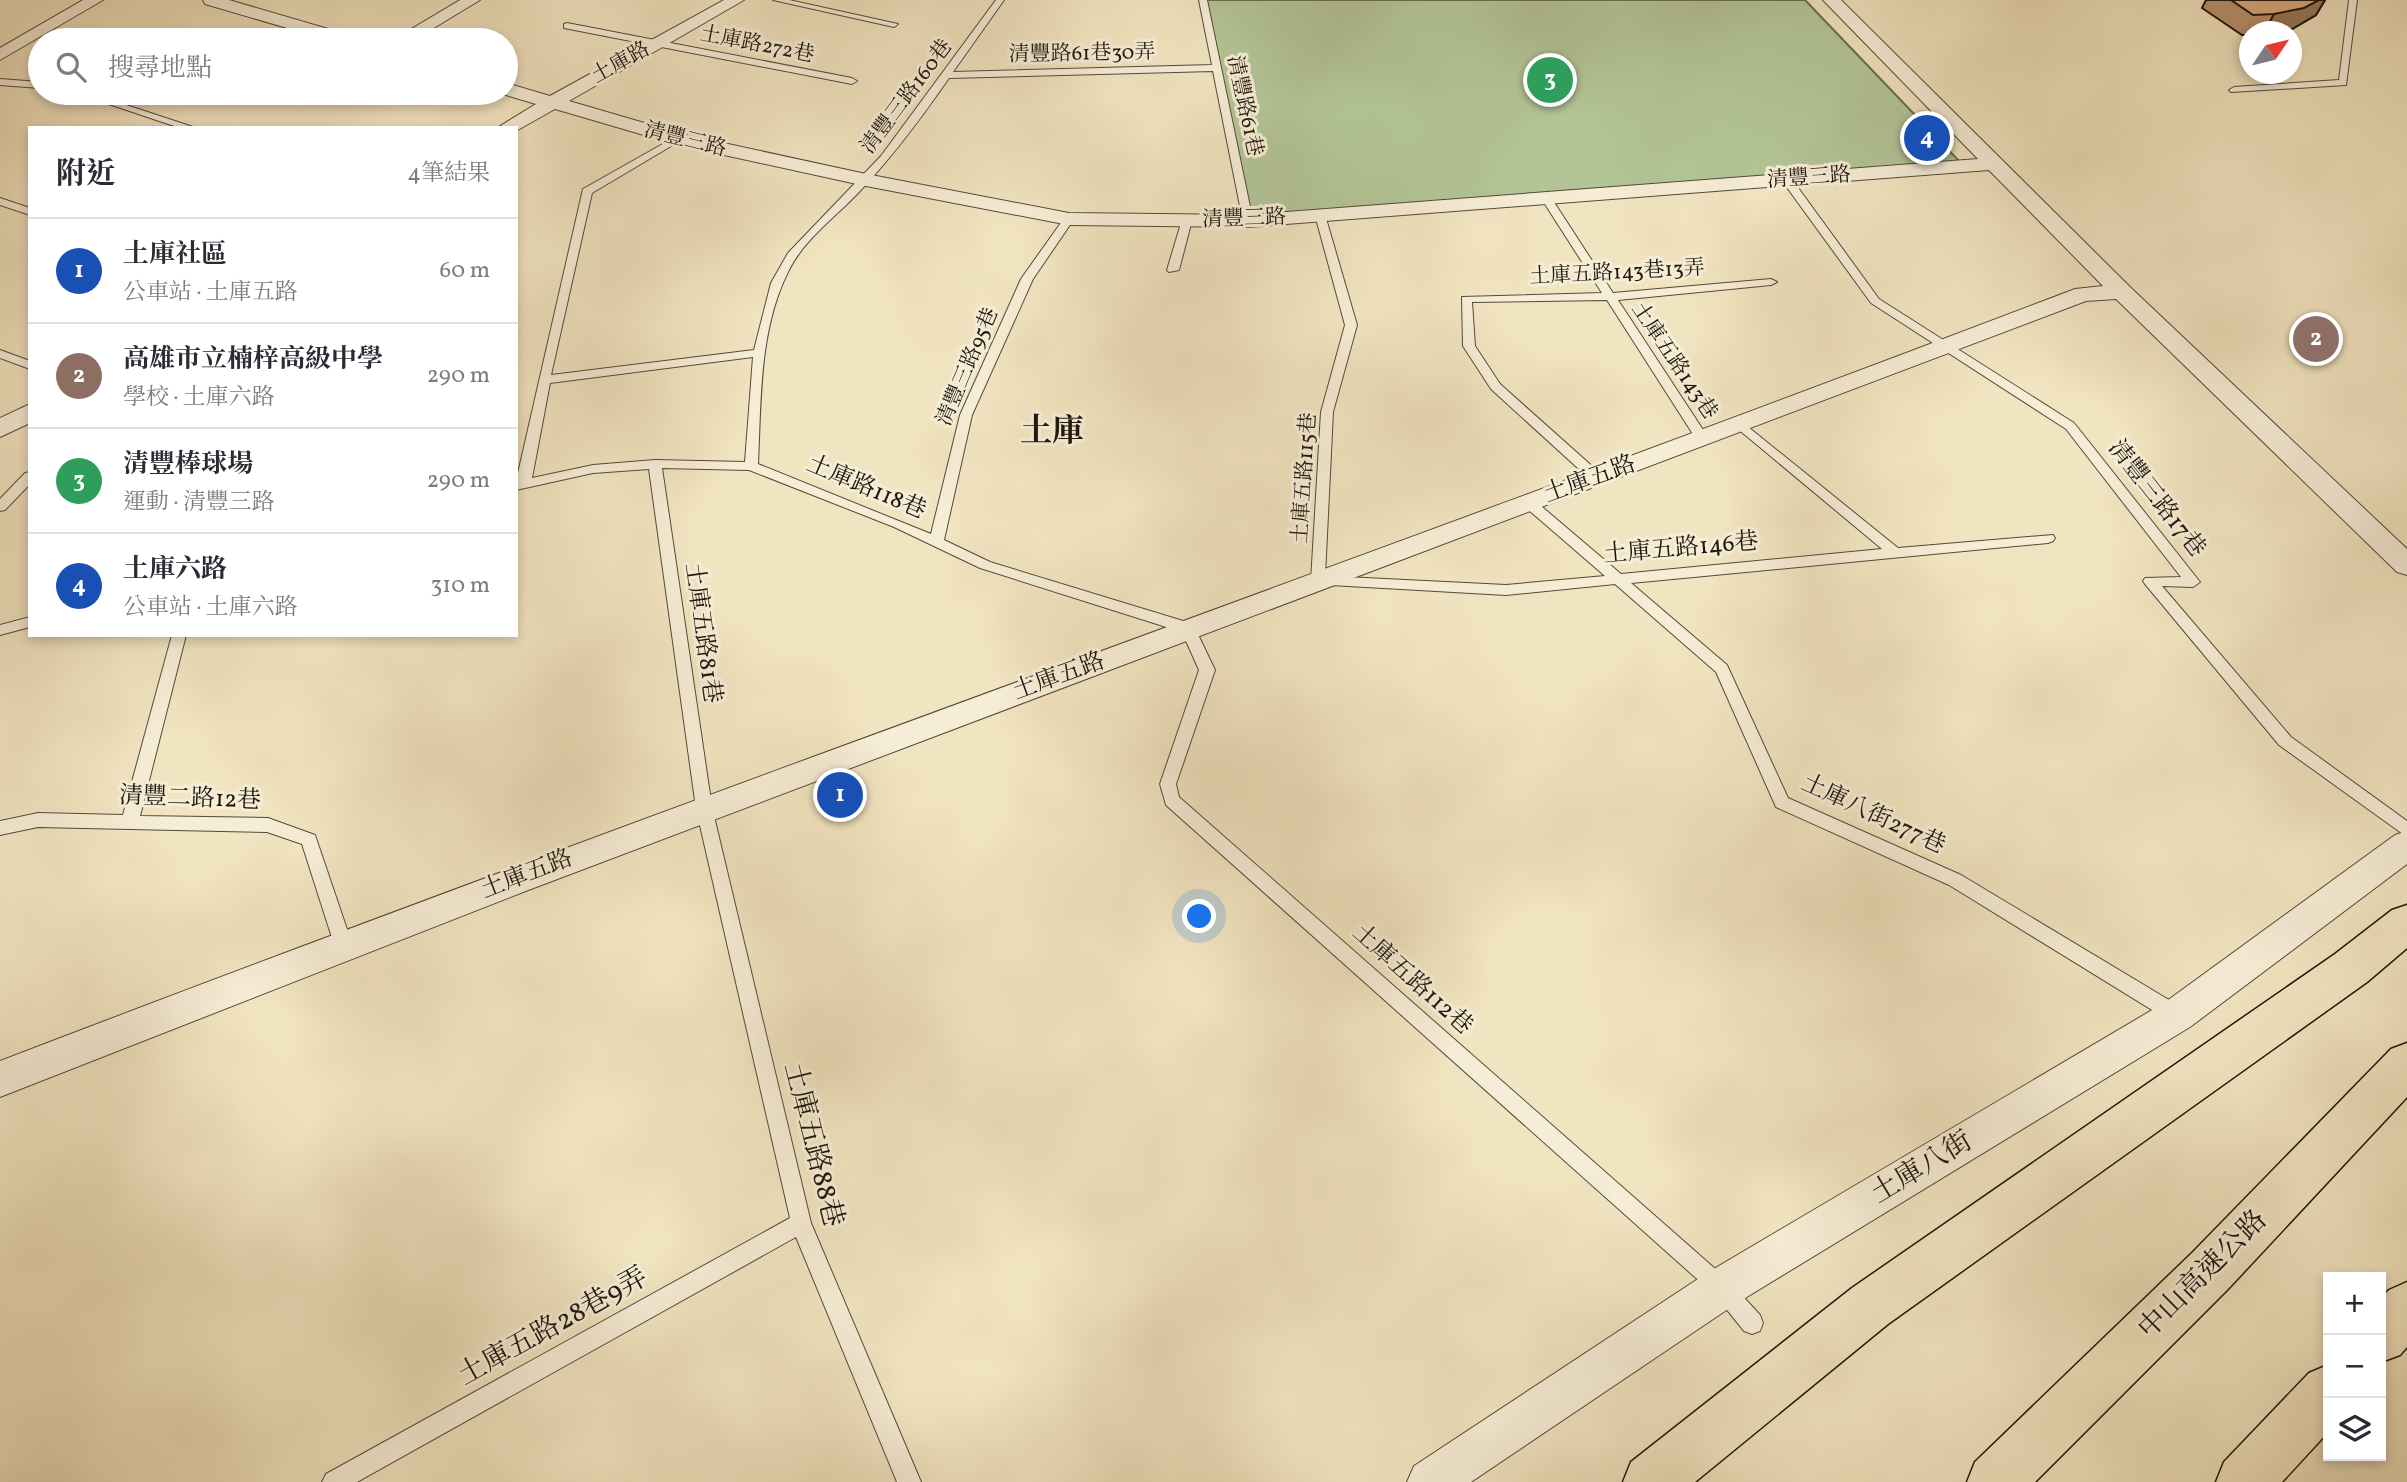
<!DOCTYPE html>
<html lang="zh-TW">
<head>
<meta charset="utf-8">
<style>
	body { margin:0; font-family:Vollkorn,"Noto Serif TC",serif; background:#f7f7f7; color:#2b2b33 }
	.controls { position:absolute; right:21px; bottom:21px; display:grid; overflow:hidden; border-radius:0px; box-shadow:0 4px 10px #0003 }
	.controls button { width:63px; height:63px; display:grid; place-items:center; padding:0; border:0; border-bottom:2px solid #e1e1e2; background:#fff; color:#2b2b33; font:35px sans-serif }
	.compass { position:absolute; left:2239px; top:21px; width:63px; height:63px; border-radius:50%; background:#fff; box-shadow:0 4px 10px #0003; rotate:55deg }
	.you { position:absolute; left:1200px; top:917px; width:24px; height:24px; margin:-18px; border:5px solid #fff; border-radius:50%; background:#1a73e8; box-shadow:0 0 0 10px #1a73e833 }
	.badge { display:grid; place-items:center; width:46px; height:46px; border-radius:50%; background:#8f2418; color:#fff; font-size:23px; font-weight:700 }
	.pin { position:absolute; translate:-50% -50%; border:4px solid #fff; box-shadow:0 2px 7px #0006 }
	.list { margin:0; padding:0; list-style:none }
	h2 { display:flex; justify-content:space-between; align-items:center; height:91px; margin:0; padding:0 28px; font-size:30px }
	h2 small { font-size:23px; font-weight:400; color:#7c7c81 }
	.list li { display:grid; grid-template-columns:46px 1fr auto; gap:21px; align-items:center; box-sizing:border-box; height:105px; padding:0 28px; border-top:2px solid #e1e1e2 }
	.list b { display:block; font-size:26px; white-space:nowrap }
	.list p { margin:0; font-size:23px; white-space:nowrap; color:#7c7c81 }
	.list em { font-size:23px; font-style:normal; color:#7c7c81 }
	.icon { flex:none; width:38px; height:38px; fill:none; stroke:currentColor; stroke-width:2; stroke-linecap:round; stroke-linejoin:round }
	.map { position:relative; flex:none; width:2407px; height:1482px; overflow:hidden }
	.search { position:absolute; background:#fff; box-shadow:0 4px 10px #0003; left:28px; top:28px; width:490px; height:77px; display:flex; align-items:center; gap:18px; box-sizing:border-box; padding:0 24px; border-radius:38px; color:#7c7c81; font-size:26px }
	.panel { position:absolute; background:#fff; box-shadow:0 4px 10px #0003; left:28px; top:126px; width:490px; height:511px; border-radius:0px }
	.map>svg:first-child { display:block }
	.green { fill:#b3c597; stroke:#686e52; stroke-width:2 }
	.lines { fill:none; stroke-linecap:round; stroke-linejoin:round }
	.service-casing { stroke:#534a3a; stroke-width:2 }
	.minor-casing { stroke:#534a3a; stroke-width:2 }
	.motorway-casing { stroke:#1e170d; stroke-width:3 }
	.service { fill:#f6edd6; fill-rule:evenodd }
	.minor { fill:#f6edd6; fill-rule:evenodd }
	.motorway { fill:#f1e4c0; fill-rule:evenodd }
	.wall { fill:#bb936f; stroke:#1e170d; stroke-width:2 }
	.shaded-wall { fill:#98785a; stroke:#1e170d; stroke-width:2 }
	.building { fill:#d9ab81; stroke:#1e170d; stroke-width:2 }
	.labels { text-anchor:middle; dominant-baseline:central; stroke-width:6; stroke-linejoin:round; paint-order:stroke }
	.far-street-label { font-size:21px; fill:#1e170d; stroke:#f6edd6 }
	.street-label { font-size:24px; fill:#1e170d; stroke:#f6edd6 }
	.near-street-label { font-size:28px; fill:#1e170d; stroke:#f6edd6 }
	.district-label { font-size:32px; font-weight:bold; fill:#1e170d; stroke:#f6edd6 }
</style>
</head>
<body>
<div class="map">
<svg width="2407" height="1482" viewBox="0 0 2407 1482">
	<rect width="100%" height="100%" fill="#f1e4c0"/>
	<filter id="stains"><feTurbulence type="fractalNoise" baseFrequency=".00286" numOctaves="4"/><feColorMatrix values="0 0 0 0 .2 0 0 0 0 .09 0 0 0 0 .02 0 0 0 .5 -.17"/></filter>
	<radialGradient id="worn" r=".72"><stop offset=".6" stop-color="#630" stop-opacity="0"/><stop offset="1" stop-color="#630" stop-opacity=".3"/></radialGradient>
	<!-- green -->
	<path class="green" d="M 1201,0 L 1805,0 L 1959,161 L 1248,221 Z"/>
	<g class="lines">
		<defs>
			<path id="service" d="M 773,0 L 789,0 L 898,24 L 894,27 Z
				M 996,0 L 1004,0 L 953,72 L 1212,65 L 1199,0 L 1207,0 L 1253,221 L 1248,224 L 1243,221 L 1213,71 L 949,78 C 922,117 893,156 860,191 C 836,217 805,238 789,270 C 759,328 761,400 758,464 L 931,534 L 960,415 L 1021,279 L 1065,217 L 1073,217 L 1074,219 L 1033,279 L 972,415 L 944,540 L 990,562 L 1193,624 L 1215,670 L 1176,784 L 1179,797 L 1729,1281 L 1760,1315 L 1763,1323 L 1760,1331 L 1752,1334 L 1744,1331 L 1715,1295 L 1166,805 L 1160,784 L 1199,670 L 1182,632 L 980,568 L 894,527 L 749,470 L 662,468 L 712,808 L 811,1223 L 921,1482 L 897,1482 L 796,1237 L 357,1482 L 322,1482 L 326,1474 L 790,1218 L 696,808 L 649,469 L 593,473 L 516,490 L 516,482 L 583,189 L 675,137 L 683,139 L 592,193 L 551,375 L 754,350 L 771,283 L 788,253 L 881,156 ZM 753,357 L 745,462 L 655,460 L 593,465 L 532,478 L 550,383 Z
				M 2349,0 L 2357,0 L 2346,85 L 2231,92 L 2229,90 L 2234,87 L 2339,80 Z
				M 567,23 L 852,78 L 857,81 L 852,84 L 564,28 L 564,24 Z
				M 0,79 L 40,82 L 40,88 L 0,85 Z
				M 76,93 L 90,93 L 196,128 L 180,128 Z
				M 1783,178 L 1791,178 L 1879,299 L 2074,423 L 2200,582 L 2193,587 L 2162,586 L 2291,737 L 2407,821 L 2407,837 L 2279,745 L 2145,584 L 2143,581 L 2145,578 L 2181,577 L 2066,429 L 1871,303 L 1783,182 Z
				M 1542,196 L 1550,196 L 1613,293 L 1771,279 L 1777,282 L 1771,285 L 1618,300 L 1709,439 L 1708,442 L 1698,442 L 1607,300 L 1472,302 L 1475,346 L 1500,384 L 1602,475 L 1602,481 L 1592,481 L 1491,389 L 1463,346 L 1462,297 L 1602,293 L 1541,198 Z
				M 0,198 L 30,208 L 30,215 L 0,205 Z
				M 1320,212 L 1325,215 L 1357,325 L 1333,412 L 1325,576 L 1506,585 L 1605,576 L 1524,506 L 1524,500 L 1534,500 L 1621,574 L 1882,549 L 1738,429 L 1736,426 L 1742,422 L 1898,548 L 2053,535 L 2055,538 L 2053,541 L 2048,543 L 1631,583 L 1727,665 L 1788,798 L 1961,875 L 2184,1009 L 2186,1015 L 2184,1021 L 2177,1023 L 2170,1021 L 1949,885 L 1776,807 L 1716,672 L 1615,584 L 1506,595 L 1313,584 L 1311,581 L 1321,412 L 1345,325 L 1315,215 Z
				M 1187,217 L 1192,220 L 1179,270 L 1169,272 L 1167,270 L 1182,220 Z
				M 0,350 L 30,361 L 30,369 L 0,358 Z
				M 30,472 L 30,484 L 5,510 L 0,511 L 0,499 L 25,473 Z
				M 30,617 L 30,627 L 0,635 L 0,625 Z
				M 172,635 L 186,635 L 140,816 L 268,818 L 315,835 L 352,944 L 349,949 L 343,952 L 337,949 L 334,944 L 302,844 L 267,832 L 38,827 L 0,835 L 0,821 L 38,813 L 123,815 Z"/>
			<path id="minor" d="M 83,0 L 103,0 L 0,60 L 0,48 Z
				M 203,0 L 229,0 L 352,36 L 355,40 L 328,40 L 205,4 Z
				M 460,0 L 480,0 L 414,40 L 393,40 Z
				M 724,0 L 744,0 L 569,101 L 682,134 L 866,174 L 1069,213 L 1248,215 L 1978,159 L 1823,0 L 1841,0 L 2130,287 L 2407,549 L 2407,575 L 2397,572 L 2116,299 L 2086,301 L 531,889 L 0,1097 L 0,1061 C 689,797 1385,552 2075,289 L 2103,286 L 1989,170 L 1248,227 L 1069,225 L 866,186 L 678,145 L 555,109 L 516,131 L 516,128 L 497,128 L 536,104 L 499,93 L 506,93 L 506,83 L 550,96 Z
				M 30,404 L 30,423 L 0,437 L 0,418 Z
				M 2407,831 L 2407,864 L 2190,1027 L 1737,1303 L 1471,1482 L 1407,1482 L 1414,1466 L 1707,1273 L 2164,1003 L 2395,835 Z"/>
			<path id="motorway" d="M 2407,905 L 2407,948 L 2367,982 L 1888,1324 L 1695,1482 L 1623,1482 L 1631,1462 L 1852,1288 L 2335,954 L 2392,910 Z
				M 2407,1043 L 2407,1097 L 2228,1289 L 2035,1482 L 1967,1482 L 1975,1462 L 2192,1253 L 2391,1049 Z
				M 2407,1282 L 2407,1347 L 2400,1355 L 2381,1362 L 2381,1298 L 2389,1290 Z
				M 2328,1365 L 2328,1432 L 2282,1482 L 2216,1482 L 2224,1462 L 2309,1373 Z"/>
		</defs>
		<!-- service casing -->
		<use href="#service" class="service-casing"/>
		<!-- minor casing -->
		<use href="#minor" class="minor-casing"/>
		<!-- motorway casing -->
		<use href="#motorway" class="motorway-casing"/>
		<!-- service -->
		<use href="#service" class="service"/>
		<!-- minor -->
		<use href="#minor" class="minor"/>
		<!-- motorway -->
		<use href="#motorway" class="motorway"/>
	</g>
	<!-- wall -->
	<path class="wall" d="M 2206,0 L 2325,0 L 2316,15 L 2292,29 L 2280,32 L 2250,32 L 2250,35 L 2242,35 L 2202,8 Z"/>
	<!-- shaded-wall -->
	<path class="shaded-wall" d="M 2319,0 L 2325,0 L 2316,15 L 2292,29 L 2280,32 L 2264,32 L 2274,14 Z"/>
	<!-- building -->
	<path class="building" d="M 2231,0 L 2319,0 L 2304,8 L 2274,14 L 2253,15 Z"/>
	<g class="labels">
		<!-- far-street labels -->
		<g class="far-street-label">
			<text transform="translate(757 45) rotate(11)">土庫路272巷</text>
			<text transform="translate(1082 54) rotate(-1)">清豐路61巷30弄</text>
			<text transform="translate(621 63) rotate(-29)">土庫路</text>
			<text transform="translate(907 97) rotate(-53)">清豐三路160巷</text>
			<text transform="translate(1244 106) rotate(78)">清豐路61巷</text>
			<text transform="translate(685 140) rotate(14)">清豐三路</text>
			<text transform="translate(1809 178) rotate(-4)">清豐三路</text>
			<text transform="translate(1244 219) rotate(-2)">清豐三路</text>
			<text transform="translate(1617 273) rotate(-3)">土庫五路143巷13弄</text>
			<text transform="translate(1674 361) rotate(56)">土庫五路143巷</text>
			<text transform="translate(968 367) rotate(-67)">清豐三路95巷</text>
			<text transform="translate(1305 478) rotate(-86)">土庫五路115巷</text>
		</g>
		<!-- street labels -->
		<g class="street-label">
			<text transform="translate(1590 480) rotate(-20)">土庫五路</text>
			<text transform="translate(866 488) rotate(23)">土庫路118巷</text>
			<text transform="translate(2156 499) rotate(52)">清豐三路17巷</text>
			<text transform="translate(1681 549) rotate(-5)">土庫五路146巷</text>
			<text transform="translate(702 633) rotate(82)">土庫五路81巷</text>
			<text transform="translate(1059 677) rotate(-20)">土庫五路</text>
			<text transform="translate(190 799) rotate(2)">清豐二路12巷</text>
			<text transform="translate(1873 815) rotate(25)">土庫八街277巷</text>
			<text transform="translate(527 875) rotate(-21)">土庫五路</text>
			<text transform="translate(1412 980) rotate(42)">土庫五路112巷</text>
		</g>
		<!-- near-street labels -->
		<g class="near-street-label">
			<text transform="translate(813 1145) rotate(76)">土庫五路88巷</text>
			<text transform="translate(1922 1168) rotate(-31)">土庫八街</text>
			<text transform="translate(2203 1275) rotate(-45)">中山高速公路</text>
			<text transform="translate(553 1327) rotate(-29)">土庫五路28巷9弄</text>
		</g>
		<!-- district labels -->
		<g class="district-label">
			<text x="1052" y="433">土庫</text>
		</g>
	</g>
	<rect width="100%" height="100%" filter="url(#stains)"/>
	<rect width="100%" height="100%" fill="url(#worn)"/>
</svg>
<div class="controls">
<button>+</button>
<button>−</button>
<button><svg class="icon" aria-label="layers" viewBox="0 0 24 24"><path d="M12 4l9 5-9 5-9-5zM3 14l9 5 9-5"/></svg></button>
</div>
<svg class="compass" viewBox="-18 -18 36 36"><path d="M0-13l5 13h-10z" fill="#e53935"/><path d="M0 13l5-13h-10z" fill="#7c7c81"/></svg>
<div class="you"></div>
<div class="pin badge" style="left:840px;top:795px;background:#1a4fb4">1</div>
<div class="pin badge" style="left:2316px;top:339px;background:#8d6e63">2</div>
<div class="pin badge" style="left:1550px;top:80px;background:#2e9e5b">3</div>
<div class="pin badge" style="left:1927px;top:138px;background:#1a4fb4">4</div>
<div class="search"><svg class="icon" aria-label="search" viewBox="0 0 24 24"><circle cx="10" cy="10" r="6"/><path d="M15 15l6 6"/></svg>搜尋地點</div>
<section class="panel">
<h2>附近<small>4筆結果</small></h2>
<ul class="list">
<li><span class="badge" style="background:#1a4fb4">1</span><div><b>土庫社區</b><p>公車站 · 土庫五路</p></div><em>60 m</em></li>
<li><span class="badge" style="background:#8d6e63">2</span><div><b>高雄市立楠梓高級中學</b><p>學校 · 土庫六路</p></div><em>290 m</em></li>
<li><span class="badge" style="background:#2e9e5b">3</span><div><b>清豐棒球場</b><p>運動 · 清豐三路</p></div><em>290 m</em></li>
<li><span class="badge" style="background:#1a4fb4">4</span><div><b>土庫六路</b><p>公車站 · 土庫六路</p></div><em>310 m</em></li>
</ul>
</section>
</div>
</body>
</html>
